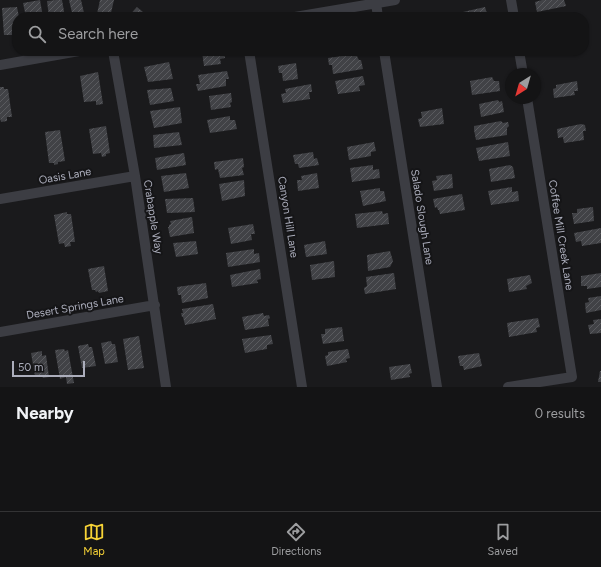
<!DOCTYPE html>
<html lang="en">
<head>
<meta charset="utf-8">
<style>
	body { margin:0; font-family:Figtree,sans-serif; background:#1d1d1e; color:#f1f3f6 }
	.compass { position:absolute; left:505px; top:68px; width:36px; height:36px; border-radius:50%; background:#141415; box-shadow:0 1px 3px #0004; rotate:217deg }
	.scale { position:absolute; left:12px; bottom:10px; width:73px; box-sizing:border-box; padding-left:4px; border:2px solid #acaebc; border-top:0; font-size:11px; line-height:14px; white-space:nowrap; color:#acaebc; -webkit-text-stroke:3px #151517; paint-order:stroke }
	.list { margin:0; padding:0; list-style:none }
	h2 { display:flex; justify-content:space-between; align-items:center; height:52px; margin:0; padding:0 16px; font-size:17px }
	h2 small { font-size:13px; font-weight:400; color:#9d9ea0 }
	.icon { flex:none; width:22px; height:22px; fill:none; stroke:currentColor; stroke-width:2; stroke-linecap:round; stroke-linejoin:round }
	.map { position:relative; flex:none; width:601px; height:387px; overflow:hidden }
	.search { position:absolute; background:#141415; box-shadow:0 1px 3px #0004; left:12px; right:12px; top:12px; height:44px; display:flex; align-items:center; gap:10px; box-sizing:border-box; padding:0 14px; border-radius:16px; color:#9d9ea0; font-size:15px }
	.sheet { height:124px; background:#141415 }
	nav { display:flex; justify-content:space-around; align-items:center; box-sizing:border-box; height:56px; border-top:1px solid #333334; background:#141415; font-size:11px; color:#9d9ea0 }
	nav a { display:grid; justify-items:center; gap:2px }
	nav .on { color:#f7d336 }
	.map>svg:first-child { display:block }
	.building { fill:url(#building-hatch) }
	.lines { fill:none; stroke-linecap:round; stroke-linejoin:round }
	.minor { stroke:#3c3d43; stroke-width:10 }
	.labels { text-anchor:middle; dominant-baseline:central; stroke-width:4; stroke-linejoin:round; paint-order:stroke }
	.street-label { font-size:11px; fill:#acaebc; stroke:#151517 }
</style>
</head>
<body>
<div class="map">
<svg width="601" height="387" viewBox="0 0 601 387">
	<defs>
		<pattern id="building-hatch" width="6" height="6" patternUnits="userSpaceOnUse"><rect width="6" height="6" fill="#414246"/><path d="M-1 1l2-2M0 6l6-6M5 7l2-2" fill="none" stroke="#5a5b5f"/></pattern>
	</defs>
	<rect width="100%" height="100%" fill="#1a1a1c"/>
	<!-- building -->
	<path class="building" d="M 40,0 L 43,17 L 26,17 L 23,3 Z
		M 56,0 L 62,0 L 65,17 L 49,17 L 47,1 Z
		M 69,0 L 81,0 L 85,17 L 73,17 Z
		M 100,0 L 114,0 L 110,17 L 97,14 Z
		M 542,0 L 564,0 L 566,6 L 537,12 L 535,2 Z
		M 17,7 L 19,17 L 17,17 L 17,35 L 4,35 L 2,8 Z
		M 137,7 L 149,17 L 128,17 Z
		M 485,7 L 488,17 L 455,17 L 454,14 Z
		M 146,51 L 169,51 L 169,54 L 146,56 Z
		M 210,51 L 224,51 L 225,58 L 220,59 L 221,64 L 204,66 L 202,52 Z
		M 543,51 L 566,51 L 566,52 L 544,55 Z
		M 356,54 L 359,60 L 361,60 L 363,69 L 333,74 L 332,65 L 329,65 L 328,58 Z
		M 169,62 L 173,79 L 148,82 L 144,67 Z
		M 296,63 L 298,79 L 283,81 L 282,73 L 279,73 L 278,66 Z
		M 227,71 L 229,79 L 226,79 L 226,86 L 198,91 L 196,84 L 200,84 L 198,75 Z
		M 98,72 L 103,104 L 96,105 L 96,101 L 84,102 L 80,76 Z
		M 363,76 L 365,85 L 359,86 L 360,91 L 338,94 L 335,81 Z
		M 492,77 L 494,81 L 499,81 L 500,91 L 472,95 L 470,81 Z
		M 577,81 L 578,91 L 574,91 L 575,95 L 554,98 L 553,89 L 556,88 L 556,85 Z
		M 311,84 L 312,92 L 309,92 L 310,99 L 283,103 L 281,94 L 286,93 L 285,89 Z
		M 0,87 L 4,87 L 4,89 L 8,89 L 12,117 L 7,117 L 7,121 L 1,122 L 0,118 Z
		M 171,88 L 174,101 L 150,105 L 147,90 Z
		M 231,93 L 232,102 L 230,103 L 231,107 L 211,110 L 209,96 Z
		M 498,100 L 499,102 L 502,101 L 504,112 L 481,117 L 479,104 Z
		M 180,107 L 182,123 L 154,128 L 150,111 Z
		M 442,108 L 444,124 L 420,127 L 418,119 L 422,118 L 421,112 Z
		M 230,116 L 230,120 L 235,120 L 237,129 L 210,133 L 207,120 Z
		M 501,121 L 503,123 L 508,122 L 509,126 L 507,128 L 507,135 L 476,140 L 474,130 L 474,126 Z
		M 581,124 L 585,125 L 586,131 L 583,131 L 584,140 L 564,143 L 563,137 L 558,138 L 557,129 Z
		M 106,126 L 110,153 L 106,154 L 106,156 L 102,157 L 101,153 L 93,154 L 89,129 Z
		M 60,130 L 65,161 L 58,162 L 58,164 L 54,165 L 54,163 L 49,163 L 45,132 Z
		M 179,132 L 182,145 L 154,148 L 153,135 Z
		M 374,142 L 376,151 L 371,152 L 371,156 L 349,160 L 347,147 Z
		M 508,142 L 510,156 L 479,161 L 476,148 Z
		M 313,152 L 314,159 L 317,158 L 319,165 L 299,168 L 298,164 L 295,164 L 293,155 Z
		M 184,153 L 186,165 L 157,170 L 155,158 Z
		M 243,158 L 244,167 L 242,168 L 244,175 L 220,178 L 218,169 L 215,170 L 214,162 Z
		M 373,165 L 373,170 L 379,169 L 380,178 L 352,182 L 350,168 Z
		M 510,165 L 513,167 L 515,178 L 491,182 L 489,169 Z
		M 186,173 L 189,188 L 164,192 L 161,176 Z
		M 317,173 L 319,188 L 298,191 L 297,180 L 302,180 L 301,176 Z
		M 452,174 L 453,188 L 434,191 L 432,181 L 437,180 L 436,176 Z
		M 244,180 L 245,196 L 222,201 L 219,184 Z
		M 512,187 L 512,192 L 518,191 L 519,201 L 491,205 L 488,191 Z
		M 380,188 L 380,191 L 384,191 L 386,201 L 363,206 L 360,191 Z
		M 462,194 L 465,210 L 440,214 L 439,210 L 438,210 L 437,207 L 435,208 L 433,199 Z
		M 193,198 L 195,212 L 167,213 L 165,199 Z
		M 593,207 L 594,221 L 574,224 L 572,213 L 577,213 L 577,209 Z
		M 382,211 L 383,214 L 388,213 L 389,224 L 357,228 L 355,214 Z
		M 67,212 L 67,214 L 71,214 L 75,242 L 70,242 L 71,246 L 65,247 L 64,243 L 59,244 L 54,215 Z
		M 192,217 L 194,233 L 170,237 L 168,227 L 169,227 L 169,225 L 171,224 L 170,221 Z
		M 253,224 L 255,234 L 251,234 L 252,240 L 231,244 L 228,228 Z
		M 601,228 L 601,243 L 582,246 L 581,241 L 576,242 L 574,233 Z
		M 196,241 L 198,254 L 176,257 L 173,243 Z
		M 325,241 L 327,254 L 306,257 L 304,245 Z
		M 254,249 L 254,254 L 259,253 L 260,262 L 228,267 L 226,253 Z
		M 390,251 L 393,261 L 390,267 L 368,271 L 367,255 Z
		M 334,261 L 335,277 L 312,280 L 310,265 Z
		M 104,266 L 108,291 L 99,293 L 98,291 L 96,292 L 95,290 L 92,290 L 88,269 Z
		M 260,269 L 261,279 L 257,280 L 258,283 L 232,287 L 230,275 Z
		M 394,273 L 396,289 L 365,294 L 364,288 L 367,286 L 366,277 Z
		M 601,273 L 601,287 L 587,289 L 587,286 L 581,286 L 581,276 Z
		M 530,275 L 532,283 L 526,286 L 527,289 L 509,292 L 507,279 Z
		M 206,283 L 208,298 L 182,303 L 181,295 L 178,295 L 177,287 Z
		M 601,296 L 601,310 L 586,313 L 585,303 L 589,302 L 588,298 Z
		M 213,304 L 216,319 L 185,325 L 183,317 L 182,317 L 181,313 L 183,313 L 182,309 Z
		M 263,313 L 264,316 L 269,315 L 270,318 L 268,319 L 269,326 L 245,330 L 242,317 Z
		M 538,318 L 540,327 L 536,328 L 537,332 L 509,337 L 507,323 Z
		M 601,319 L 601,333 L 590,334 L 588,325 L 594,324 L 593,320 Z
		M 342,327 L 344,341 L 323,344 L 321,334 L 325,334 L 325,329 Z
		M 271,335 L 273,344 L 267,345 L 267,349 L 245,353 L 242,339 Z
		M 139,336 L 144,368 L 128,370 L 123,339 Z
		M 111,341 L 112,344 L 115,344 L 118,362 L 105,364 L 101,343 Z
		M 88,344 L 89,347 L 92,347 L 96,366 L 82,368 L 78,346 Z
		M 64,349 L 65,351 L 68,350 L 74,383 L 67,384 L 66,377 L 60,379 L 55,350 Z
		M 348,349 L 350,358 L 346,359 L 347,362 L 327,366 L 325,356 L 328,355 L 328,352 Z
		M 42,351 L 42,356 L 46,355 L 49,377 L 43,378 L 42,375 L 35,376 L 31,353 Z
		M 479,353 L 482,366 L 464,370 L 463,366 L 460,366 L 458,356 Z
		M 410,364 L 412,373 L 409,374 L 410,377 L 391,380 L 389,367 Z
		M 600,371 L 601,371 L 601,382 L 598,382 Z"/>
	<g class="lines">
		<!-- minor -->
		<path class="minor" d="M 511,0 L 514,17
			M 376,3 L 378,17
			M 295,17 L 395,0
			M 113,51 L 135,176 L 166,387
			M 249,51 L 302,387
			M 384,51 L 437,387
			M 519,51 L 523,74
			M 0,65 L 79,51
			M 0,199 L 135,176
			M 0,332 L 155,305
			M 508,387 L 572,377 L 527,98"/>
	</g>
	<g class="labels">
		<!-- street labels -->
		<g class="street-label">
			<text transform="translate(65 176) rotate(-10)">Oasis Lane</text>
			<text transform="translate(153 217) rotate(81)">Crabapple Way</text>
			<text transform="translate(288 217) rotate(81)">Canyon Hill Lane</text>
			<text transform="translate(422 217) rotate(81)">Salado Slough Lane</text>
			<text transform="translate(561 235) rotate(81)">Coffee Mill Creek Lane</text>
			<text transform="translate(75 307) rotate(-10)">Desert Springs Lane</text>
		</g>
	</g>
</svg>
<svg class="compass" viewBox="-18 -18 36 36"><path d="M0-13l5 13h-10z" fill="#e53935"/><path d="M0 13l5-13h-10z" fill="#9d9ea0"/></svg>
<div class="scale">50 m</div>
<div class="search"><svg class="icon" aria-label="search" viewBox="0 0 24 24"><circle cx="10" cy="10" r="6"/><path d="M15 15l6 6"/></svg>Search here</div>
</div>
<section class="sheet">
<h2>Nearby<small>0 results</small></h2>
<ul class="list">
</ul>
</section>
<nav>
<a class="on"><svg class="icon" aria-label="map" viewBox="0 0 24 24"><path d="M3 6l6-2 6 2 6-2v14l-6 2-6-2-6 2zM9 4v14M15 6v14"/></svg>Map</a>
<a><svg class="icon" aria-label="directions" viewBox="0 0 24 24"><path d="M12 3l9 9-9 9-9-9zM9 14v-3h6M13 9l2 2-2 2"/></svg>Directions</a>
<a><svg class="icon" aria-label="saved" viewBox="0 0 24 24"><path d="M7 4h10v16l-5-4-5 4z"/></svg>Saved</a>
</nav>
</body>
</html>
